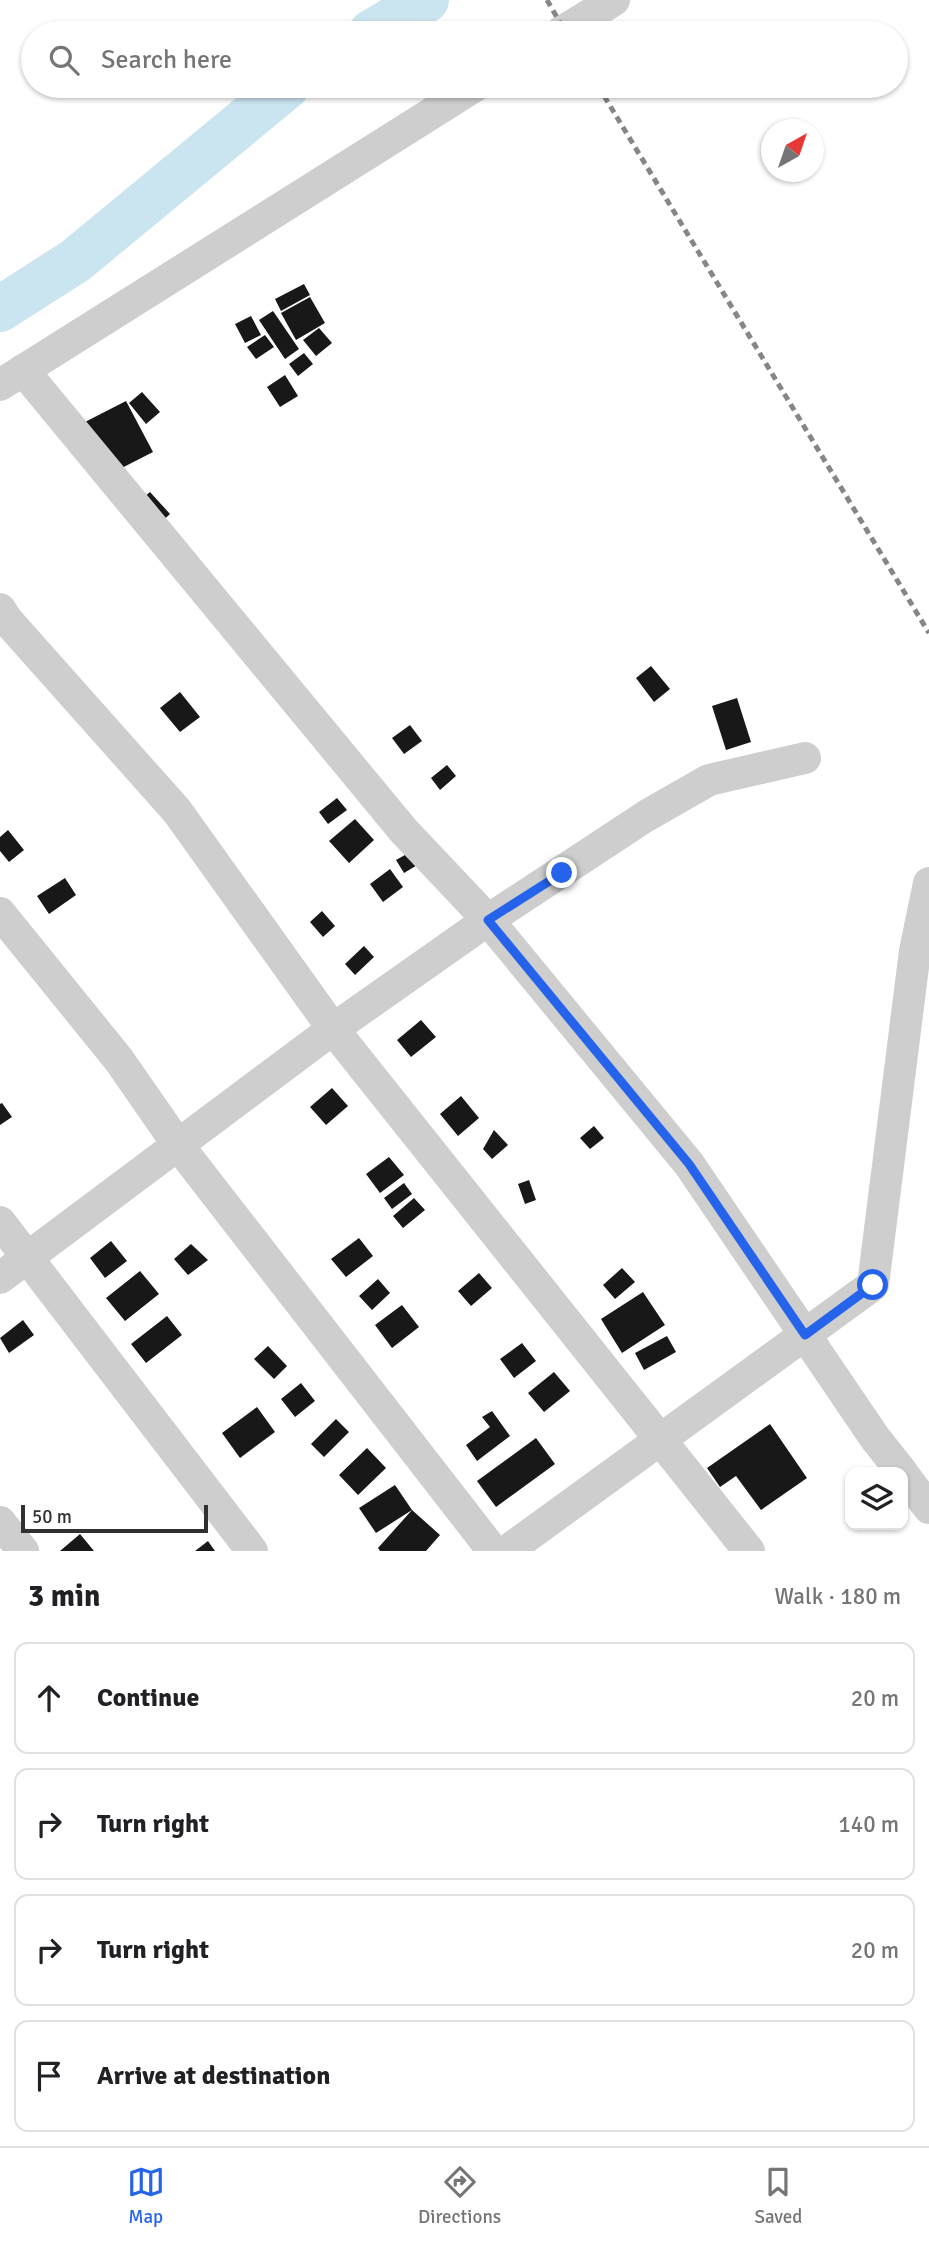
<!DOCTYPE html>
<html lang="en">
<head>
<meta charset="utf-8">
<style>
	body { margin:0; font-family:Signika,sans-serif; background:#f2f2f2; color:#202124 }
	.controls { position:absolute; right:21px; bottom:21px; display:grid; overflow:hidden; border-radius:14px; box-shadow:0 2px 5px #0004 }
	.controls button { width:63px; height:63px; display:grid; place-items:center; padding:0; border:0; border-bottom:2px solid #e0e0e0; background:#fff; color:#202124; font:35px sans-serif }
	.compass { position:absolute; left:761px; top:119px; width:63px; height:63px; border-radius:50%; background:#fff; box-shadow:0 2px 5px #0004; rotate:40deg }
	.scale { position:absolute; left:21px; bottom:18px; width:187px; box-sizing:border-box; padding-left:7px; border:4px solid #313131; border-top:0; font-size:19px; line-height:24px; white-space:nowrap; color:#313131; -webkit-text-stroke:5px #fff; paint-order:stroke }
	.stop { position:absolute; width:21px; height:21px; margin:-16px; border:5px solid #2563eb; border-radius:50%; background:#fff }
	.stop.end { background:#2563eb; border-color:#fff; box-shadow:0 2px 7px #0008 }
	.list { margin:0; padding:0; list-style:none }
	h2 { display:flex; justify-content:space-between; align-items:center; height:91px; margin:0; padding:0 28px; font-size:30px }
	h2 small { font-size:23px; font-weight:400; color:#757577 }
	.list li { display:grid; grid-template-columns:46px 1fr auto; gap:21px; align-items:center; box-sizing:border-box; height:112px; margin:0 14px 14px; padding:0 14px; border:2px solid #e0e0e0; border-radius:14px }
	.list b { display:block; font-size:26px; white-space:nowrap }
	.list em { font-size:23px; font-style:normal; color:#757577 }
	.icon { flex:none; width:38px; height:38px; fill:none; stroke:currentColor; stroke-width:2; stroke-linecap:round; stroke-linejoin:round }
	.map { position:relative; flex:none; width:929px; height:1551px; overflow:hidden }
	.search { position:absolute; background:#fff; box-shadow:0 2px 5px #0004; left:21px; right:21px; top:21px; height:77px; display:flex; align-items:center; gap:18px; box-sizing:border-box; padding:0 24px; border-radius:38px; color:#757577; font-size:26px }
	.sheet { height:595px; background:#fff }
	nav { display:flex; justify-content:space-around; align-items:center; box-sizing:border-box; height:98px; border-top:2px solid #e0e0e0; background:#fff; font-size:19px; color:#757577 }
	nav a { display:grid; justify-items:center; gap:4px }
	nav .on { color:#2563eb }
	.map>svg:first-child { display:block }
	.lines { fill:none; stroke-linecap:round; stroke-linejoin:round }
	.river { stroke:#cae5f0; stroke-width:46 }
	.building { fill:#181818 }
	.minor { stroke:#cecece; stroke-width:32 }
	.rail { stroke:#868686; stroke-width:5; stroke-dasharray:7 5; stroke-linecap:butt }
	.route { stroke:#2563eb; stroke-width:9 }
</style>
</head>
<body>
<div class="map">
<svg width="929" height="1551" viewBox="0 0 929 1551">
	<rect width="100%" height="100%" fill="#fff"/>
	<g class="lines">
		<!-- river -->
		<path class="river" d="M 371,33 L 426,0
			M 0,309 L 75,261 L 287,86"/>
	</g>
	<!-- building -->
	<path class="building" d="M 304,284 L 310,295 L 281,311 L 275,299 Z
		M 310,297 L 325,323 L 296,340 L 281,313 Z
		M 273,311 L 299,349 L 285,359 L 259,320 Z
		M 251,316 L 261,335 L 245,343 L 235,324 Z
		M 319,328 L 332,343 L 316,356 L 303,340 Z
		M 265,335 L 274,347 L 256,359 L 247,347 Z
		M 304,353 L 313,364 L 298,376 L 289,364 Z
		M 285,375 L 298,396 L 280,407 L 267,387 Z
		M 142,392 L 160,412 L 146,424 L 129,403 Z
		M 126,401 L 153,452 L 112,473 L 85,422 Z
		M 150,492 L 170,514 L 158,525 L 138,502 Z
		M 651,666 L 670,689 L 654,702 L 636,678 Z
		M 180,692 L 200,717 L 180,732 L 160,708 Z
		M 737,698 L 751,742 L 726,750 L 712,706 Z
		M 410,725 L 422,741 L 404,754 L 392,738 Z
		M 447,765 L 456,776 L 440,790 L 431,778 Z
		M 337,798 L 347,810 L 328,824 L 319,812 Z
		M 355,819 L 374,840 L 349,863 L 329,841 Z
		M 8,830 L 24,850 L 9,862 L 0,851 L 0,837 Z
		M 412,851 L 419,864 L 404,873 L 396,860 Z
		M 390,869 L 403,887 L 383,902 L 370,884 Z
		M 65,878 L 76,895 L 49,914 L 37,896 Z
		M 322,911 L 335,926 L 323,937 L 310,922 Z
		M 364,946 L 374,957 L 355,975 L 345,964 Z
		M 421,1020 L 436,1037 L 411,1057 L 397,1040 Z
		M 332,1088 L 348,1106 L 326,1125 L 310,1107 Z
		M 461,1096 L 479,1118 L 458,1136 L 440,1114 Z
		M 2,1103 L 12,1117 L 0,1125 L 0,1104 Z
		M 594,1126 L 604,1138 L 590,1149 L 580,1138 Z
		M 494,1130 L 508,1145 L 492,1159 L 483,1149 Z
		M 389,1157 L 404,1175 L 380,1193 L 366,1174 Z
		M 529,1180 L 536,1200 L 525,1204 L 518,1184 Z
		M 404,1183 L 412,1194 L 392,1209 L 384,1198 Z
		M 414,1198 L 425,1210 L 403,1228 L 393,1216 Z
		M 359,1238 L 373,1256 L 346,1277 L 331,1259 Z
		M 111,1241 L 127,1261 L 105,1278 L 90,1258 Z
		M 191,1244 L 208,1260 L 188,1275 L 174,1259 Z
		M 622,1268 L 635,1282 L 615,1299 L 603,1285 Z
		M 140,1271 L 159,1294 L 125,1321 L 106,1298 Z
		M 479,1273 L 492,1288 L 471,1306 L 458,1291 Z
		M 378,1279 L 390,1293 L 372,1310 L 359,1296 Z
		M 643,1292 L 665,1325 L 622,1353 L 601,1319 Z
		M 402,1305 L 419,1327 L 392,1348 L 375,1325 Z
		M 167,1316 L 182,1335 L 146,1363 L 131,1344 Z
		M 23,1320 L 34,1335 L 9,1353 L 0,1338 Z
		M 667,1336 L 676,1352 L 644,1370 L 635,1353 Z
		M 522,1343 L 536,1361 L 514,1378 L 500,1359 Z
		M 268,1346 L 287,1366 L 274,1379 L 254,1359 Z
		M 554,1372 L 570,1391 L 544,1412 L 528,1393 Z
		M 301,1383 L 315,1401 L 295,1417 L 281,1399 Z
		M 257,1407 L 275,1432 L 240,1458 L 222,1433 Z
		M 492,1411 L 510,1436 L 477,1461 L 466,1445 L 490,1427 L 482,1417 Z
		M 336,1419 L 349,1432 L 324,1457 L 311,1444 Z
		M 770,1424 L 807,1478 L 761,1510 L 736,1476 L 720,1487 L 707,1468 Z
		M 536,1438 L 555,1464 L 496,1507 L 477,1481 Z
		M 367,1448 L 386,1468 L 358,1495 L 339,1475 Z
		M 395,1485 L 412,1510 L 376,1533 L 359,1508 Z
		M 412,1510 L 440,1535 L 426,1551 L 380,1551 L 378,1548 Z
		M 80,1534 L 94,1551 L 60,1551 Z
		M 208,1541 L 215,1551 L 195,1551 Z"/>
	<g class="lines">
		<!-- minor -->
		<path class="minor" d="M 560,33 L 614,0
			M 23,370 L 403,830 L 488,920 L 689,1164 L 875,1438 L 902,1472
			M 0,385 L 475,86
			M 0,609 L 7,620 L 177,811 L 333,1029 L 749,1551
			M 0,913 L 119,1060 L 178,1145 L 493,1551
			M 0,1222 L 252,1551
			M 0,1278 L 333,1029 L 488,920 L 646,816 L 709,780 L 805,758
			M 903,1474 L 929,1508
			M 0,1522 L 23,1551
			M 507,1551 L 873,1285 L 915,951 L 929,883"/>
		<!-- rail -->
		<path class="rail" d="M 547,0 L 566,33
			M 598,86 L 929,633"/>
	</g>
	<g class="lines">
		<!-- route -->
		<path class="route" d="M 562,873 L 488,920 L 689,1164 L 805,1335 L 873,1285"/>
	</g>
</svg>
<div class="controls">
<button><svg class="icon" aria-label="layers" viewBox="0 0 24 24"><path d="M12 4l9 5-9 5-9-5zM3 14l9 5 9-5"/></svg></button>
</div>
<svg class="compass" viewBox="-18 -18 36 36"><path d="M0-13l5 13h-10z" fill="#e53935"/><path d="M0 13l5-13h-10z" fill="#757577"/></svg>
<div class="scale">50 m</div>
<div class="stop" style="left:873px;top:1285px"></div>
<div class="stop end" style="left:562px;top:873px"></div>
<div class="search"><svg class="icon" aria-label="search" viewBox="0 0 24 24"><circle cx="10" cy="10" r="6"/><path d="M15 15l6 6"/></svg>Search here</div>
</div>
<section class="sheet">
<h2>3 min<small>Walk · 180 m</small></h2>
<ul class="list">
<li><svg class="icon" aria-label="ahead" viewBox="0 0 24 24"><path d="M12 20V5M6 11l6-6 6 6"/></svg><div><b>Continue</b></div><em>20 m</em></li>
<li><svg class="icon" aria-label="right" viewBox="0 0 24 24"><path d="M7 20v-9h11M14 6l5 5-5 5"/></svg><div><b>Turn right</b></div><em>140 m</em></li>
<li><svg class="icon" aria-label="right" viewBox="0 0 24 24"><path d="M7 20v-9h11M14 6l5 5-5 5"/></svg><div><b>Turn right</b></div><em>20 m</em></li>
<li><svg class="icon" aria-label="arrive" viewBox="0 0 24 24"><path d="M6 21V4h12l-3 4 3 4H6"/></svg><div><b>Arrive at destination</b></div></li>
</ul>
</section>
<nav>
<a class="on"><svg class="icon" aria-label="map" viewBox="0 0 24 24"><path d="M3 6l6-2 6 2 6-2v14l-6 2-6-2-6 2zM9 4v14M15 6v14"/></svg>Map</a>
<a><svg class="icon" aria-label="directions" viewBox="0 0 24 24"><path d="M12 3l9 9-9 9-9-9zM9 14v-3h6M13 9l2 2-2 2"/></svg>Directions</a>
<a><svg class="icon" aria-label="saved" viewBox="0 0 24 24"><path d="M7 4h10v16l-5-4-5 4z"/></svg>Saved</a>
</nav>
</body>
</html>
